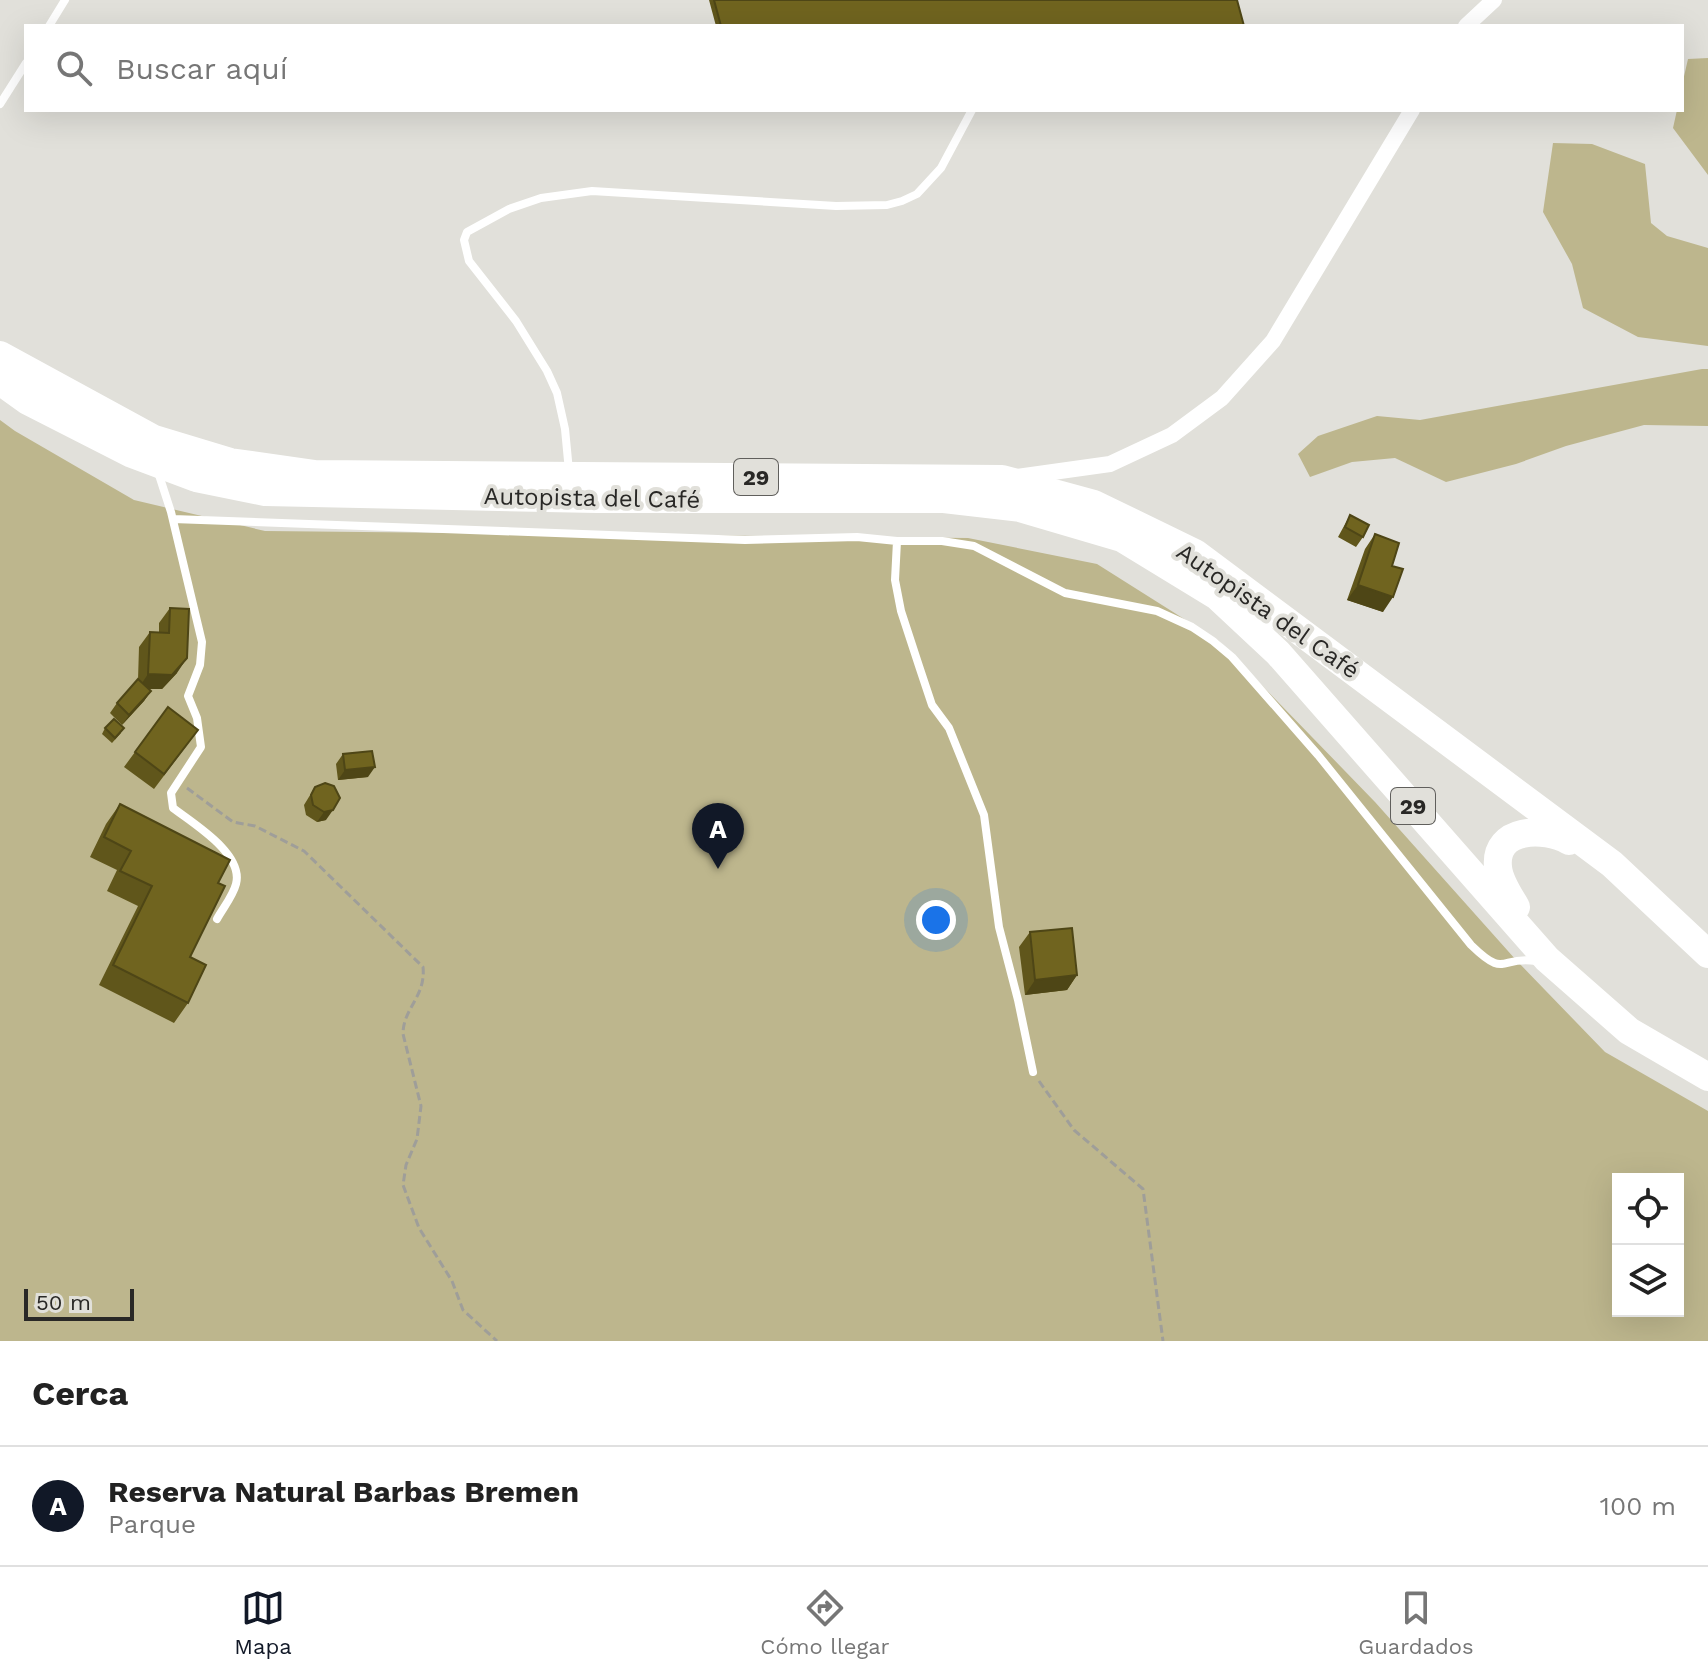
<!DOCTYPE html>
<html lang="es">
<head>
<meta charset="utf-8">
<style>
	body { margin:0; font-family:"Work Sans",sans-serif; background:#f2f2f2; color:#222 }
	.controls { position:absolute; right:24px; bottom:24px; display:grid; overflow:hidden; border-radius:0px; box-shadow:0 8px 32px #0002 }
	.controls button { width:72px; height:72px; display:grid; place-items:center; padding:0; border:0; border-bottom:2px solid #e0e0e0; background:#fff; color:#222; font:40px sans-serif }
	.scale { position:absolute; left:24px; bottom:20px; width:110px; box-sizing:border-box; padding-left:8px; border:4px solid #292826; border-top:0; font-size:22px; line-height:28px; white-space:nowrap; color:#292826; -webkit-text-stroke:6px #e1e0da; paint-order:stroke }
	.you { position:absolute; left:936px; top:920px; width:28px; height:28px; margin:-20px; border:6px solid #fff; border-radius:50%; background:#1a73e8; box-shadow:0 0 0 12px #1a73e833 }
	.badge { display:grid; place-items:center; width:52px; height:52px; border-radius:50%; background:#111827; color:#fff; font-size:26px; font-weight:700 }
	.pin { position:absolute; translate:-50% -66px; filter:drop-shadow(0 2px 4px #0008) }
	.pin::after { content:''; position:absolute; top:42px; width:28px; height:24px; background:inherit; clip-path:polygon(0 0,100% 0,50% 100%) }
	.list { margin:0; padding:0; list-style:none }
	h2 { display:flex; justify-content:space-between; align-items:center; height:104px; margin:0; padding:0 32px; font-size:34px }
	h2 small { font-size:26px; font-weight:400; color:#767676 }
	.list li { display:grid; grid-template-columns:52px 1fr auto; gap:24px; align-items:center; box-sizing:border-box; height:120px; padding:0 32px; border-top:2px solid #e0e0e0 }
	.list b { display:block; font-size:30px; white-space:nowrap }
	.list p { margin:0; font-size:26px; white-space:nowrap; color:#767676 }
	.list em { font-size:26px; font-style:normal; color:#767676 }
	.icon { flex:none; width:44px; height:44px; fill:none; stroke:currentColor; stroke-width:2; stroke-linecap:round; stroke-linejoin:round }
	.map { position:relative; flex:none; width:1708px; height:1341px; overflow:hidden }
	.search { position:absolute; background:#fff; box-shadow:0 8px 32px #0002; left:24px; right:24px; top:24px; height:88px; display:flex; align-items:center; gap:20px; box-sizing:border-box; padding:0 28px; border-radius:0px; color:#767676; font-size:30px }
	.sheet { height:224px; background:#fff }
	nav { display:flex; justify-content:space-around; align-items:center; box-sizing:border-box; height:112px; border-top:2px solid #e0e0e0; background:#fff; font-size:22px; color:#767676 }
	nav a { display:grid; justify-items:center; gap:4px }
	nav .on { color:#111827 }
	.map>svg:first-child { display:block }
	.green { fill:#bdb68d; fill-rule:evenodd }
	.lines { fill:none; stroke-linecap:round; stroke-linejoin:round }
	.path { stroke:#9f9e99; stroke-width:3; stroke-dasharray:8 4; stroke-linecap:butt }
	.service { stroke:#fff; stroke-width:8 }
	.minor { stroke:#fff; stroke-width:16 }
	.trunk { stroke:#fff; stroke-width:28 }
	.wall { fill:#60561b }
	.shaded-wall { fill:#4e4616 }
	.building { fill:#70641f; stroke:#4e4616; stroke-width:2 }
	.labels { text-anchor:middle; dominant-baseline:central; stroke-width:8; stroke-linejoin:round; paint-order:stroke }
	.shield { fill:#e1e0da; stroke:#605f5c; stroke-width:2 }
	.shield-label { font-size:22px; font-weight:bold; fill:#292826 }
	.street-label { font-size:24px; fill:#292826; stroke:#e1e0da }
</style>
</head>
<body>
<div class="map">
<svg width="1708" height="1341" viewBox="0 0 1708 1341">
	<rect width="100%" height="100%" fill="#e1e0da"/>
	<!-- green -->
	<path class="green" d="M 1708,58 L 1708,175 L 1673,128 L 1677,110 L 1682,110 L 1682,85 L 1688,59 Z
		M 1553,143 L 1592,144 L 1645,164 L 1651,223 L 1667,236 L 1708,248 L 1708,346 L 1638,337 L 1583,308 L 1572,264 L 1543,212 Z
		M 1702,369 L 1708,369 L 1708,426 L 1644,425 L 1566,446 L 1516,464 L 1446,482 L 1395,458 L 1352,462 L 1310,477 L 1298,454 L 1318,436 L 1377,416 L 1420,420 Z
		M 0,420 L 15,431 L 134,500 L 265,531 L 968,538 L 1097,564 L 1219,641 L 1375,802 L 1516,960 L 1605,1052 L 1708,1111 L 1708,1341 L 0,1341 ZM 1618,1179 L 1678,1179 L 1678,1311 L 1618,1311 Z"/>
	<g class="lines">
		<!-- path -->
		<path class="path" d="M 187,788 L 233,822 L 255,826 L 304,851 L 423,967 C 426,997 403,1008 403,1034 L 421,1106 L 417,1139 L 406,1165 L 403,1185 L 419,1228 L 452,1281 L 463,1310 L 497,1341
			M 1039,1081 L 1074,1130 L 1143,1189 L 1163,1341"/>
		<!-- service -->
		<path class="service" d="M 49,26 L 65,0
			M 0,104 L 26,63
			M 569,471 L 565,429 L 557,393 L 547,371 L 516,321 L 469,261 L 464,240 L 467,232 L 509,209 L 541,198 L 592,191 L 836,206 L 887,205 L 902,201 L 917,194 L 941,168 L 972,110
			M 158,472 L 171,512 L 202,642 L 200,665 L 188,696 L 197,718 L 201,747 L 171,793 L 173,808 C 194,824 244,854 236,884 C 233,896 223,908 217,919
			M 173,519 L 745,540 L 857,537 L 897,541 L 942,541 L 974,546 L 1065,593 L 1157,611 L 1192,627 L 1213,641 L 1232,657 L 1318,755 L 1471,945 C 1507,980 1499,955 1536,961
			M 897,541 L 895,580 L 901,611 L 919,666 L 932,705 L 949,728 L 984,815 L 999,927 L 1018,1000 L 1033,1072"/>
		<!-- minor -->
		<path class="minor" d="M 1466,26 L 1494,0
			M 1017,477 L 1110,464 L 1172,435 L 1222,398 L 1273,341 L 1412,110"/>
		<!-- trunk -->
		<path class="trunk" d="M 0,355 L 154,439 L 230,462 L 315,474 L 1002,479 L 1094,504 L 1195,553 L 1612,864 L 1708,954
			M 0,381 L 28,401 L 132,454 L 196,478 L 265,492 L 597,499 L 944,499 L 1020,508 L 1122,538 L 1217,596 L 1278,653 L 1547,959 L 1629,1031 L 1708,1077
			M 1516,907 C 1509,895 1499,881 1498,867 C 1494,827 1545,827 1569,841"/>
	</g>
	<!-- wall -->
	<path class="wall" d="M 709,0 L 1237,0 L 1244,26 L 716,26 Z
		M 1350,515 L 1363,537 L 1356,547 L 1338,537 Z
		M 1375,534 L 1392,566 L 1383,612 L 1347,600 L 1365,549 Z
		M 170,608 L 177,673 L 162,689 L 148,689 L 151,691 L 144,701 L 122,725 L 110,713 L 117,703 L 138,680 L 139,647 L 150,632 L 159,633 L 159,623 Z
		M 105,728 L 121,733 L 112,743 L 102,734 Z
		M 187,745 L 154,789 L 124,767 L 135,752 Z
		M 343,754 L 368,777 L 338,780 L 336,764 Z
		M 325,783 L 326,820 L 317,822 L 306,815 L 304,805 L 315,787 Z
		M 120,804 L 218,883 L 190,957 L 188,1003 L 174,1023 L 99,985 L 138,906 L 107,891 L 117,870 L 90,857 L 106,824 Z
		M 1030,932 L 1077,975 L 1067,990 L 1025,995 L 1019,947 Z"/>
	<!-- shaded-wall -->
	<path class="shaded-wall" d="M 1358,585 L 1393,597 L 1383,612 L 1347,600 Z
		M 187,658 L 177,673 L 162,689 L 138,689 L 148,674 Z
		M 151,691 L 144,701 L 122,725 L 129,715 Z
		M 375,767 L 368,777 L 338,780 L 345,770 Z
		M 333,810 L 326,820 L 317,822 L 324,812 Z
		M 1077,975 L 1067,990 L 1025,995 L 1035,980 Z"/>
	<!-- building -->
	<path class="building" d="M 714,0 L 1237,0 L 1244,26 L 721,26 Z
		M 1350,515 L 1369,525 L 1363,537 L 1345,527 Z
		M 1375,534 L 1399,543 L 1392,566 L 1403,569 L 1393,597 L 1358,585 Z
		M 170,608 L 189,609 L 187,658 L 172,675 L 148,674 L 150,632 L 169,633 Z
		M 138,679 L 151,691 L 129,715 L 117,703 Z
		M 168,707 L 198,730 L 164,774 L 135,752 Z
		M 114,719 L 124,728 L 115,738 L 105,728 Z
		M 372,751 L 375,767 L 345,770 L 343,754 Z
		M 325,783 L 334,786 L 340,798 L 333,810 L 324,812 L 313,805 L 311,795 L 315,787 Z
		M 120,804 L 230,860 L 218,883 L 225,886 L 190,957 L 206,965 L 188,1003 L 113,965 L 152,886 L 120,871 L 131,851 L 104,837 Z
		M 1072,928 L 1077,975 L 1035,980 L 1030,932 Z"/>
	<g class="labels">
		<!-- shield labels -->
		<g class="shield">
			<rect x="734" y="459" width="44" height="36" rx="6"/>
			<rect x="1391" y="788" width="44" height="36" rx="6"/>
		</g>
		<g class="shield-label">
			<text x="756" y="477">29</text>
			<text x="1413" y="806">29</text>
		</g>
		<!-- street labels -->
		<g class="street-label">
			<text transform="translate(592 498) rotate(1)">Autopista del Café</text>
			<text transform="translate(1268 611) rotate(35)">Autopista del Café</text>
		</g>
	</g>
</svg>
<div class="controls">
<button><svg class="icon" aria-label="locate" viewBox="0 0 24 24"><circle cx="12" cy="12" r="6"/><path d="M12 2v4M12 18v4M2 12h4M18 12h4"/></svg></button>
<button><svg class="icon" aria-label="layers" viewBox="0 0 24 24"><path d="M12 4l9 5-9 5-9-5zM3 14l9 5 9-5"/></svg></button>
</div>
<div class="scale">50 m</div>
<div class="you"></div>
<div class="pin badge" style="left:718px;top:869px">A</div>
<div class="search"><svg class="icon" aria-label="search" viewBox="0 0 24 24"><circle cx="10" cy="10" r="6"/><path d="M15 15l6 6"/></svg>Buscar aquí</div>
</div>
<section class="sheet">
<h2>Cerca<small></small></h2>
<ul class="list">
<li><span class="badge">A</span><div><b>Reserva Natural Barbas Bremen</b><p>Parque</p></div><em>100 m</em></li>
</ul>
</section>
<nav>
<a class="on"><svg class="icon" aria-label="map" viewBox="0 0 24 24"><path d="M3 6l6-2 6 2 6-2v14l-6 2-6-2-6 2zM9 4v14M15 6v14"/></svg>Mapa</a>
<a><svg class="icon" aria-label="directions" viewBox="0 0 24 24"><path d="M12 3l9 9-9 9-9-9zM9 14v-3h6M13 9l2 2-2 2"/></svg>Cómo llegar</a>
<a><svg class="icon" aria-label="saved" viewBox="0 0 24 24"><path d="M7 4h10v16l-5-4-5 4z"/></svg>Guardados</a>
</nav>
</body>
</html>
